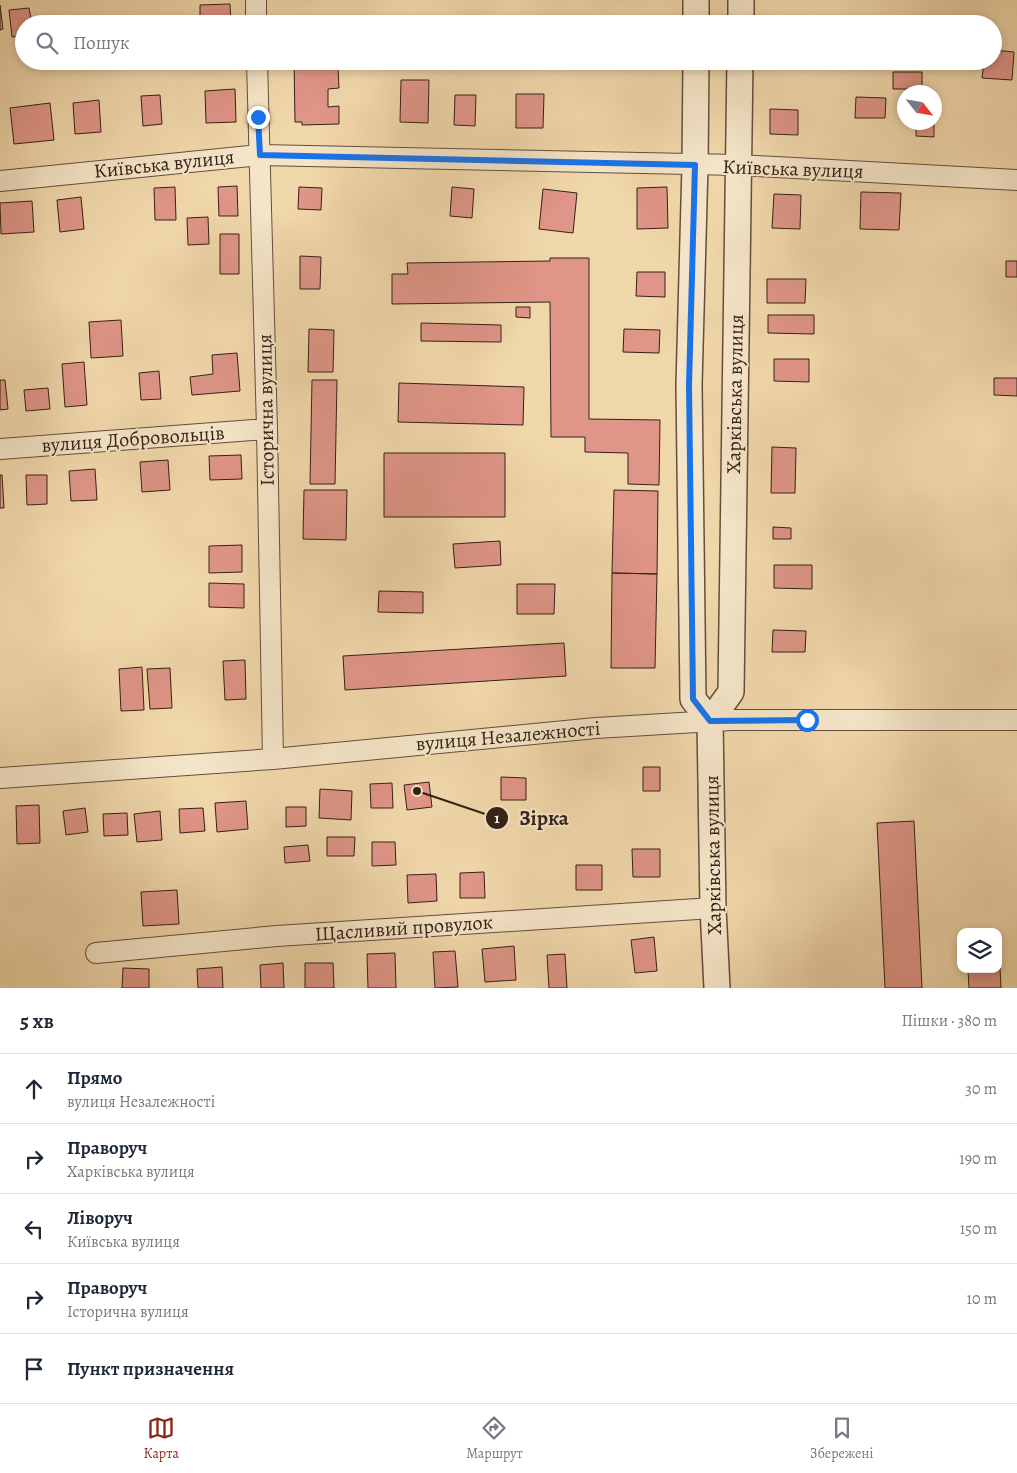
<!DOCTYPE html>
<html lang="uk">
<head>
<meta charset="utf-8">
<style>
	body { margin:0; font-family:Alegreya,serif; background:#f2f2f3; color:#1f2937 }
	.controls { position:absolute; right:15px; bottom:15px; display:grid; overflow:hidden; border-radius:10px; box-shadow:0 2px 8px #0003 }
	.controls button { width:45px; height:45px; display:grid; place-items:center; padding:0; border:0; border-bottom:1px solid #e0e1e3; background:#fff; color:#1f2937; font:25px sans-serif }
	.compass { position:absolute; left:897px; top:85px; width:45px; height:45px; border-radius:50%; background:#fff; box-shadow:0 2px 8px #0003; rotate:121deg }
	.stop { position:absolute; width:15px; height:15px; margin:-11px; border:4px solid #1a73e8; border-radius:50%; background:#fff }
	.stop.end { background:#1a73e8; border-color:#fff; box-shadow:0 1px 5px #0008 }
	.list { margin:0; padding:0; list-style:none }
	h2 { display:flex; justify-content:space-between; align-items:center; height:65px; margin:0; padding:0 20px; font-size:21px }
	h2 small { font-size:16px; font-weight:400; color:#747a83 }
	.list li { display:grid; grid-template-columns:32px 1fr auto; gap:15px; align-items:center; box-sizing:border-box; height:70px; padding:0 20px; border-top:1px solid #e0e1e3 }
	.list b { display:block; font-size:19px; white-space:nowrap }
	.list p { margin:0; font-size:16px; white-space:nowrap; color:#747a83 }
	.list em { font-size:16px; font-style:normal; color:#747a83 }
	.icon { flex:none; width:28px; height:28px; fill:none; stroke:currentColor; stroke-width:2; stroke-linecap:round; stroke-linejoin:round }
	.map { position:relative; flex:none; width:1017px; height:988px; overflow:hidden }
	.search { position:absolute; background:#fff; box-shadow:0 2px 8px #0003; left:15px; right:15px; top:15px; height:55px; display:flex; align-items:center; gap:12px; box-sizing:border-box; padding:0 18px; border-radius:28px; color:#747a83; font-size:19px }
	.sheet { height:415px; background:#fff }
	nav { display:flex; justify-content:space-around; align-items:center; box-sizing:border-box; height:70px; border-top:1px solid #e0e1e3; background:#fff; font-size:14px; color:#747a83 }
	nav a { display:grid; justify-items:center; gap:2px }
	nav .on { color:#8f2418 }
	.map>svg:first-child { display:block }
	.building { fill:#df9587; stroke:#342117 }
	.lines { fill:none; stroke-linecap:round; stroke-linejoin:round }
	.minor-casing { stroke:#634e3c; stroke-width:22 }
	.tertiary-casing { stroke:#634e3c; stroke-width:28 }
	.minor { stroke:#f5e5c8; stroke-width:20 }
	.tertiary { stroke:#f5e5c8; stroke-width:25 }
	.route { stroke:#1a73e8; stroke-width:6 }
	.labels { text-anchor:middle; dominant-baseline:central; stroke-width:4; stroke-linejoin:round; paint-order:stroke }
	.street-label { font-size:20px; fill:#342117; stroke:#f5e5c8 }
	.leader { fill:none; stroke:#342117; stroke-width:2 }
	.callout-dot { fill:#342117; stroke:#f5e5c8; stroke-width:2 }
	.mark-label { font-size:15px; text-anchor:middle; font-weight:bold; fill:#fff }
	.callout-label { font-size:21px; text-anchor:middle; font-weight:bold; fill:#342117; stroke:#f5e5c8; stroke-width:4; stroke-linejoin:round; paint-order:stroke }
</style>
</head>
<body>
<div class="map">
<svg width="1017" height="988" viewBox="0 0 1017 988">
	<rect width="100%" height="100%" fill="#f0d7aa"/>
	<filter id="stains"><feTurbulence type="fractalNoise" baseFrequency=".004" numOctaves="4"/><feColorMatrix values="0 0 0 0 .2 0 0 0 0 .09 0 0 0 0 .02 0 0 0 .5 -.17"/></filter>
	<radialGradient id="worn" r=".72"><stop offset=".6" stop-color="#630" stop-opacity="0"/><stop offset="1" stop-color="#630" stop-opacity=".3"/></radialGradient>
	<!-- building -->
	<path class="building" d="M 230,4 L 231,24 L 200,24 L 200,5 Z
		M 0,5 L 3,29 L 0,30 Z
		M 29,8 L 32,24 L 24,24 L 24,35 L 12,37 L 9,10 Z
		M 993,50 L 1014,52 L 1012,80 L 982,78 L 984,61 L 993,61 Z
		M 294,61 L 327,61 L 328,68 L 338,68 L 339,88 L 328,89 L 328,107 L 339,106 L 339,124 L 302,125 L 302,122 L 295,122 Z
		M 606,61 L 662,61 L 662,62 L 606,65 Z
		M 893,72 L 922,72 L 922,89 L 893,89 Z
		M 401,80 L 429,80 L 428,123 L 400,122 Z
		M 235,89 L 236,122 L 206,123 L 205,91 Z
		M 516,94 L 544,94 L 543,128 L 516,128 Z
		M 160,95 L 162,124 L 143,126 L 141,96 Z
		M 455,95 L 476,95 L 475,126 L 454,125 Z
		M 856,97 L 886,98 L 885,118 L 855,118 Z
		M 99,100 L 101,132 L 75,134 L 73,103 Z
		M 50,103 L 54,140 L 14,144 L 10,108 Z
		M 770,109 L 798,110 L 798,135 L 770,134 Z
		M 916,122 L 934,122 L 934,137 L 916,136 Z
		M 237,186 L 238,216 L 219,216 L 218,187 Z
		M 175,187 L 176,220 L 155,220 L 154,188 Z
		M 299,187 L 322,188 L 321,210 L 298,209 Z
		M 452,187 L 474,189 L 472,218 L 450,216 Z
		M 667,187 L 668,228 L 637,229 L 637,188 Z
		M 543,189 L 577,193 L 573,233 L 539,229 Z
		M 861,192 L 901,193 L 899,230 L 860,229 Z
		M 774,194 L 801,195 L 800,229 L 772,228 Z
		M 81,197 L 84,229 L 60,232 L 57,200 Z
		M 32,201 L 34,232 L 1,234 L 0,203 Z
		M 208,217 L 209,244 L 188,245 L 187,218 Z
		M 220,234 L 239,234 L 239,274 L 220,274 Z
		M 300,256 L 321,257 L 320,289 L 300,289 Z
		M 550,258 L 589,258 L 589,419 L 660,420 L 659,485 L 628,484 L 628,453 L 585,452 L 585,437 L 551,437 L 550,302 L 392,304 L 392,274 L 408,274 L 407,263 L 550,261 Z
		M 1006,261 L 1017,261 L 1017,277 L 1006,277 Z
		M 637,272 L 665,272 L 665,297 L 636,296 Z
		M 767,279 L 806,279 L 805,303 L 767,303 Z
		M 516,307 L 530,307 L 530,318 L 516,317 Z
		M 768,315 L 814,315 L 814,334 L 768,333 Z
		M 121,320 L 123,356 L 91,358 L 89,322 Z
		M 421,323 L 501,325 L 501,342 L 421,341 Z
		M 309,329 L 334,330 L 333,372 L 308,372 Z
		M 624,329 L 660,330 L 659,353 L 623,352 Z
		M 237,353 L 240,391 L 192,395 L 190,377 L 213,374 L 212,355 Z
		M 774,359 L 809,359 L 809,382 L 774,381 Z
		M 84,362 L 87,405 L 65,407 L 62,364 Z
		M 159,371 L 161,399 L 141,400 L 139,373 Z
		M 994,378 L 1017,378 L 1017,396 L 994,395 Z
		M 0,380 L 5,380 L 8,409 L 0,410 Z
		M 312,380 L 337,380 L 335,484 L 310,484 Z
		M 399,383 L 524,387 L 523,425 L 398,422 Z
		M 48,388 L 50,409 L 26,411 L 24,390 Z
		M 772,447 L 796,448 L 795,493 L 771,493 Z
		M 384,453 L 505,453 L 505,517 L 384,517 Z
		M 241,455 L 242,479 L 210,480 L 209,456 Z
		M 168,460 L 170,490 L 142,492 L 140,462 Z
		M 95,469 L 97,500 L 71,501 L 69,471 Z
		M 0,475 L 2,475 L 4,508 L 0,508 Z
		M 26,475 L 47,475 L 47,504 L 27,505 Z
		M 304,490 L 347,490 L 346,540 L 303,539 Z
		M 614,490 L 658,491 L 657,574 L 612,573 Z
		M 773,527 L 791,528 L 791,539 L 773,539 Z
		M 500,541 L 501,565 L 455,568 L 453,544 Z
		M 242,545 L 242,572 L 209,573 L 209,546 Z
		M 774,565 L 812,565 L 812,589 L 774,588 Z
		M 612,573 L 657,574 L 655,668 L 611,668 Z
		M 209,583 L 244,584 L 244,608 L 209,607 Z
		M 517,584 L 555,584 L 554,614 L 517,614 Z
		M 379,591 L 423,592 L 423,613 L 378,612 Z
		M 773,630 L 806,631 L 805,652 L 772,652 Z
		M 564,643 L 566,676 L 345,690 L 343,656 Z
		M 245,660 L 246,699 L 225,700 L 223,661 Z
		M 142,667 L 144,710 L 121,711 L 119,669 Z
		M 170,668 L 172,708 L 150,709 L 147,669 Z
		M 643,767 L 660,767 L 660,791 L 643,791 Z
		M 501,777 L 526,778 L 526,800 L 501,800 Z
		M 429,782 L 432,807 L 407,810 L 404,785 Z
		M 392,783 L 393,808 L 371,808 L 370,784 Z
		M 320,789 L 352,791 L 351,820 L 319,818 Z
		M 246,801 L 248,829 L 217,832 L 215,803 Z
		M 39,805 L 40,843 L 17,844 L 16,806 Z
		M 286,807 L 306,807 L 306,826 L 286,827 Z
		M 85,808 L 88,832 L 66,835 L 63,811 Z
		M 203,808 L 205,831 L 180,833 L 179,809 Z
		M 160,811 L 162,840 L 137,842 L 134,814 Z
		M 127,813 L 128,835 L 104,836 L 103,814 Z
		M 914,821 L 922,988 L 885,988 L 877,823 Z
		M 327,837 L 355,837 L 354,856 L 327,856 Z
		M 372,842 L 395,842 L 396,865 L 372,866 Z
		M 308,845 L 310,861 L 285,863 L 284,847 Z
		M 632,849 L 660,849 L 660,877 L 633,877 Z
		M 576,865 L 602,865 L 602,890 L 576,890 Z
		M 484,872 L 485,898 L 460,898 L 460,873 Z
		M 436,874 L 437,901 L 408,903 L 407,875 Z
		M 177,890 L 179,924 L 143,926 L 141,892 Z
		M 654,937 L 657,971 L 635,973 L 631,940 Z
		M 514,946 L 516,980 L 485,982 L 482,949 Z
		M 455,951 L 458,987 L 435,988 L 433,952 Z
		M 395,953 L 396,988 L 368,988 L 367,954 Z
		M 565,954 L 567,988 L 549,988 L 547,955 Z
		M 283,963 L 284,988 L 261,988 L 260,965 Z
		M 305,963 L 333,963 L 334,988 L 305,988 Z
		M 222,967 L 223,988 L 198,988 L 197,969 Z
		M 123,968 L 149,969 L 149,988 L 122,988 Z
		M 998,968 L 1000,968 L 1001,988 L 969,988 L 968,970 Z"/>
	<g class="lines">
		<defs>
			<path id="minor" d="M 256,0 L 256,24
				M 257,61 L 267,429 L 273,759
				M 0,181 L 260,155 L 738,165 L 1017,180
				M 0,449 L 267,429
				M 0,778 L 273,759 L 596,728 L 731,720 L 1017,720
				M 96,953 L 277,936 L 713,908"/>
			<path id="tertiary" d="M 696,24 L 696,0
				M 741,24 L 741,0
				M 696,61 L 695,165 L 689,385 L 693,699 L 710,721
				M 717,988 L 713,908 L 710,721 L 731,692 L 740,61"/>
		</defs>
		<!-- minor casing -->
		<use href="#minor" class="minor-casing"/>
		<!-- tertiary casing -->
		<use href="#tertiary" class="tertiary-casing"/>
		<!-- minor -->
		<use href="#minor" class="minor"/>
		<!-- tertiary -->
		<use href="#tertiary" class="tertiary"/>
	</g>
	<g class="lines">
		<!-- route -->
		<path class="route" d="M 258,117 L 260,155 L 695,165 L 689,385 L 693,699 L 710,721 L 807,720"/>
	</g>
	<g class="labels">
		<!-- street labels -->
		<g class="street-label">
			<text transform="translate(164 164) rotate(-6)">Київська вулиця</text>
			<text transform="translate(793 169) rotate(2)">Київська вулиця</text>
			<text transform="translate(735 394) rotate(-89)">Харківська вулиця</text>
			<text transform="translate(266 410) rotate(-91)">Історична вулиця</text>
			<text transform="translate(133 439) rotate(-4)">вулиця Добровольців</text>
			<text transform="translate(508 736) rotate(-5)">вулиця Незалежності</text>
			<text transform="translate(713 855) rotate(-91)">Харківська вулиця</text>
			<text transform="translate(404 928) rotate(-4)">Щасливий провулок</text>
		</g>
	</g>
	<!-- callouts -->
	<path class="leader" d="M417 791L497 818"/>
	<g class="callout-dot">
		<circle cx="417" cy="791" r="5"/>
		<circle cx="497" cy="818" r="12"/>
	</g>
	<g class="mark-label">
		<text x="497" y="823">1</text>
	</g>
	<g class="callout-label">
		<text x="544" y="825">Зірка</text>
	</g>
	<rect width="100%" height="100%" filter="url(#stains)"/>
	<rect width="100%" height="100%" fill="url(#worn)"/>
</svg>
<div class="controls">
<button><svg class="icon" aria-label="layers" viewBox="0 0 24 24"><path d="M12 4l9 5-9 5-9-5zM3 14l9 5 9-5"/></svg></button>
</div>
<svg class="compass" viewBox="-18 -18 36 36"><path d="M0-13l5 13h-10z" fill="#e53935"/><path d="M0 13l5-13h-10z" fill="#747a83"/></svg>
<div class="stop" style="left:807px;top:720px"></div>
<div class="stop end" style="left:258px;top:117px"></div>
<div class="search"><svg class="icon" aria-label="search" viewBox="0 0 24 24"><circle cx="10" cy="10" r="6"/><path d="M15 15l6 6"/></svg>Пошук</div>
</div>
<section class="sheet">
<h2>5 хв<small>Пішки · 380 m</small></h2>
<ul class="list">
<li><svg class="icon" aria-label="ahead" viewBox="0 0 24 24"><path d="M12 20V5M6 11l6-6 6 6"/></svg><div><b>Прямо</b><p>вулиця Незалежності</p></div><em>30 m</em></li>
<li><svg class="icon" aria-label="right" viewBox="0 0 24 24"><path d="M7 20v-9h11M14 6l5 5-5 5"/></svg><div><b>Праворуч</b><p>Харківська вулиця</p></div><em>190 m</em></li>
<li><svg class="icon" aria-label="left" viewBox="0 0 24 24"><path d="M17 20v-9H6M10 6l-5 5 5 5"/></svg><div><b>Ліворуч</b><p>Київська вулиця</p></div><em>150 m</em></li>
<li><svg class="icon" aria-label="right" viewBox="0 0 24 24"><path d="M7 20v-9h11M14 6l5 5-5 5"/></svg><div><b>Праворуч</b><p>Історична вулиця</p></div><em>10 m</em></li>
<li><svg class="icon" aria-label="arrive" viewBox="0 0 24 24"><path d="M6 21V4h12l-3 4 3 4H6"/></svg><div><b>Пункт призначення</b></div></li>
</ul>
</section>
<nav>
<a class="on"><svg class="icon" aria-label="map" viewBox="0 0 24 24"><path d="M3 6l6-2 6 2 6-2v14l-6 2-6-2-6 2zM9 4v14M15 6v14"/></svg>Карта</a>
<a><svg class="icon" aria-label="directions" viewBox="0 0 24 24"><path d="M12 3l9 9-9 9-9-9zM9 14v-3h6M13 9l2 2-2 2"/></svg>Маршрут</a>
<a><svg class="icon" aria-label="saved" viewBox="0 0 24 24"><path d="M7 4h10v16l-5-4-5 4z"/></svg>Збережені</a>
</nav>
</body>
</html>
